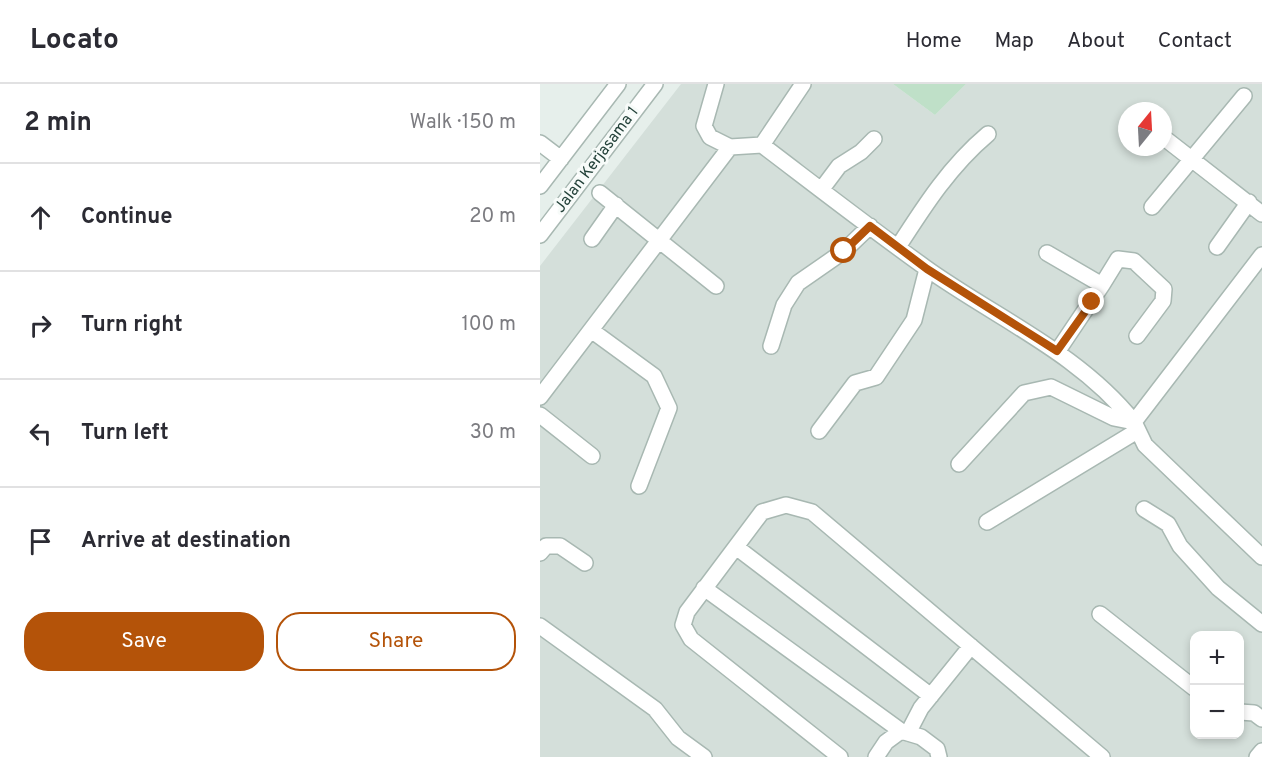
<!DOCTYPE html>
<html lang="en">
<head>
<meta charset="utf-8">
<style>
	body { margin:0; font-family:Overpass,sans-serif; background:#f2f2f3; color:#2b2b33 }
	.controls { position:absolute; right:18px; bottom:18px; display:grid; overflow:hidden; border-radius:12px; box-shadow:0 3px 9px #0003 }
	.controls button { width:54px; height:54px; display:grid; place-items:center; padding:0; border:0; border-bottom:2px solid #e1e1e2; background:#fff; color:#2b2b33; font:30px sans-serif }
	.compass { position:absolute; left:578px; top:18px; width:54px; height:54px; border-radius:50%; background:#fff; box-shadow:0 3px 9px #0003; rotate:18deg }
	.stop { position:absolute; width:18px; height:18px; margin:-14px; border:4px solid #b45309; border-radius:50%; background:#fff }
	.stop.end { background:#b45309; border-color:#fff; box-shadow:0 2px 6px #0008 }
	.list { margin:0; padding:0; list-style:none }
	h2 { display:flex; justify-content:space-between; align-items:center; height:78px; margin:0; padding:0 24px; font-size:26px }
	h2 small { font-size:20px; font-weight:400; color:#7c7c81 }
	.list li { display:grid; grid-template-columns:39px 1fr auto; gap:18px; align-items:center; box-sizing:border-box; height:108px; padding:0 24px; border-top:2px solid #e1e1e2 }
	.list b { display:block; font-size:22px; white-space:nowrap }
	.list em { font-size:20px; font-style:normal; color:#7c7c81 }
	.actions { display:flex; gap:12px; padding:18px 24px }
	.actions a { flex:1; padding:14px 0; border:2px solid #b45309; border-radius:24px; text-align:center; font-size:21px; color:#b45309 }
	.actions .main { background:#b45309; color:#fff }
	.icon { flex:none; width:33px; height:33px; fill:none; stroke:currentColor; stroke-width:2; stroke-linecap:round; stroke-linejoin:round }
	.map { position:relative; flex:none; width:722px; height:673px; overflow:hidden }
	header { display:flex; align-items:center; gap:36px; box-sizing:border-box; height:84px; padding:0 30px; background:#fff; border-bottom:2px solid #e1e1e2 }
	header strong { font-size:28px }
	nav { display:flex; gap:33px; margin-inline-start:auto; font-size:21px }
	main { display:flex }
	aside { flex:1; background:#fff }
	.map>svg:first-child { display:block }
	.built { fill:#d4dfda; fill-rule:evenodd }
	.green { fill:#bfe0c8 }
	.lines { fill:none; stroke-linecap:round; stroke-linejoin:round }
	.minor-casing { stroke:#a8b8b2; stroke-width:18 }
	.minor { stroke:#fff; stroke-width:15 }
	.route { stroke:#b45309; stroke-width:8 }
	.labels { text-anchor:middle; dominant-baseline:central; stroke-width:6; stroke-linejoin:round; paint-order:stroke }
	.street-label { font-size:16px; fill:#24423a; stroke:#f7fbf9 }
</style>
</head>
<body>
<header>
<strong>Locato</strong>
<nav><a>Home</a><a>Map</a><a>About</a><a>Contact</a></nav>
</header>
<main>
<aside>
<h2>2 min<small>Walk · 150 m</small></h2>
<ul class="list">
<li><svg class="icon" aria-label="ahead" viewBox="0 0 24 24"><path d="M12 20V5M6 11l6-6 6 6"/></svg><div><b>Continue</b></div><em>20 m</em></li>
<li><svg class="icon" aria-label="right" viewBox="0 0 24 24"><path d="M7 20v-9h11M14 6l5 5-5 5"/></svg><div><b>Turn right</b></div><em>100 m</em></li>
<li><svg class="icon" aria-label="left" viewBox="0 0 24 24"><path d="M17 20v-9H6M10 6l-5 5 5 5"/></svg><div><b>Turn left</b></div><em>30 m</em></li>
<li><svg class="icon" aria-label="arrive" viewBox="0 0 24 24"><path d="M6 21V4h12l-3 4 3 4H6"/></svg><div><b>Arrive at destination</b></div></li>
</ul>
<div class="actions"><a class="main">Save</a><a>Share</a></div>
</aside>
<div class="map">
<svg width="722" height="673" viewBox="0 0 722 673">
	<rect width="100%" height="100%" fill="#e6efeb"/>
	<!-- built -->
	<path class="built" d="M 141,0 L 353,0 L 395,31 L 426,0 L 722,0 L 722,673 L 0,673 L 0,182 ZM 587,27 L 623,27 L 623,63 L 587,63 ZM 654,552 L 700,552 L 700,650 L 654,650 Z"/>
	<!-- green -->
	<path class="green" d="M 353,0 L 426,0 L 395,31 Z"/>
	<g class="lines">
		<defs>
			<path id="minor" d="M 176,0 L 164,42 L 170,53 L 190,63
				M 623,53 L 722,130
				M 0,59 L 21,75
				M 222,61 L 263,0
				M 0,102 L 78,0
				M 281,106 L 299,82 L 321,68 L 334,55
				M 60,109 L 176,202
				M 612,123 L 704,12
				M 0,151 L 115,0
				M 52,155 L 76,121
				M 358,163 C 385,121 410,82 448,50
				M 677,163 L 709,118
				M 507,169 L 562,201 L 517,268
				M 562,201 L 578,175 L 594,177 L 624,205 L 623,217 L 597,252
				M 51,246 L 114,292 L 129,324 L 99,402
				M 231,262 L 244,221 L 258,199 L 304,167 L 330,142
				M 0,313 L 190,63 L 222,61 C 276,102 330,144 386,184 C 456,234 539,269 594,338 L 722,171
				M 0,331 L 52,372
				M 279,347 L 315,299 L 336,293 L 374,236 L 387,185
				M 419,380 L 484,309 L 511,303 L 574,334 L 594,338 L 605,361 L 722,473
				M 604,425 L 628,440 L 640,462 L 678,504 L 722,540
				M 447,438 L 597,347
				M 196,463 L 391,612
				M 0,469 L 6,462 L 20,462 L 45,479
				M 164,504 L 361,647 L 346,658 L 336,673
				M 560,530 L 654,604
				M 0,542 L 115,625 L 138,654 L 164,673
				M 700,628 L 714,629 L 722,635
				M 361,647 L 381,653 L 397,665 L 399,673
				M 368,649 L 381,624 L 431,562
				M 300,673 L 151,555 L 143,541 L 147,528 L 222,428 L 246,421 L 272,428 L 562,673
				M 717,673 L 722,667"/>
		</defs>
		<!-- minor casing -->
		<use href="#minor" class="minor-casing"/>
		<!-- minor -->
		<use href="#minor" class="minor"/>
	</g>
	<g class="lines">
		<!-- route -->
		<path class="route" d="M 304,167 L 330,142 L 387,185 L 517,267 L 552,218"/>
	</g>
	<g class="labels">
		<!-- street labels -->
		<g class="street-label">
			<text transform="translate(57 76) rotate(-53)">Jalan Kerjasama 1</text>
		</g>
	</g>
</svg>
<div class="controls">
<button>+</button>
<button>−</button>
</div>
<svg class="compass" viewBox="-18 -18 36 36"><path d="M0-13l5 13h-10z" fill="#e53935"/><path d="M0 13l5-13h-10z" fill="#7c7c81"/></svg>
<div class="stop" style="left:304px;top:167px"></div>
<div class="stop end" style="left:552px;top:218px"></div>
</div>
</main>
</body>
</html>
